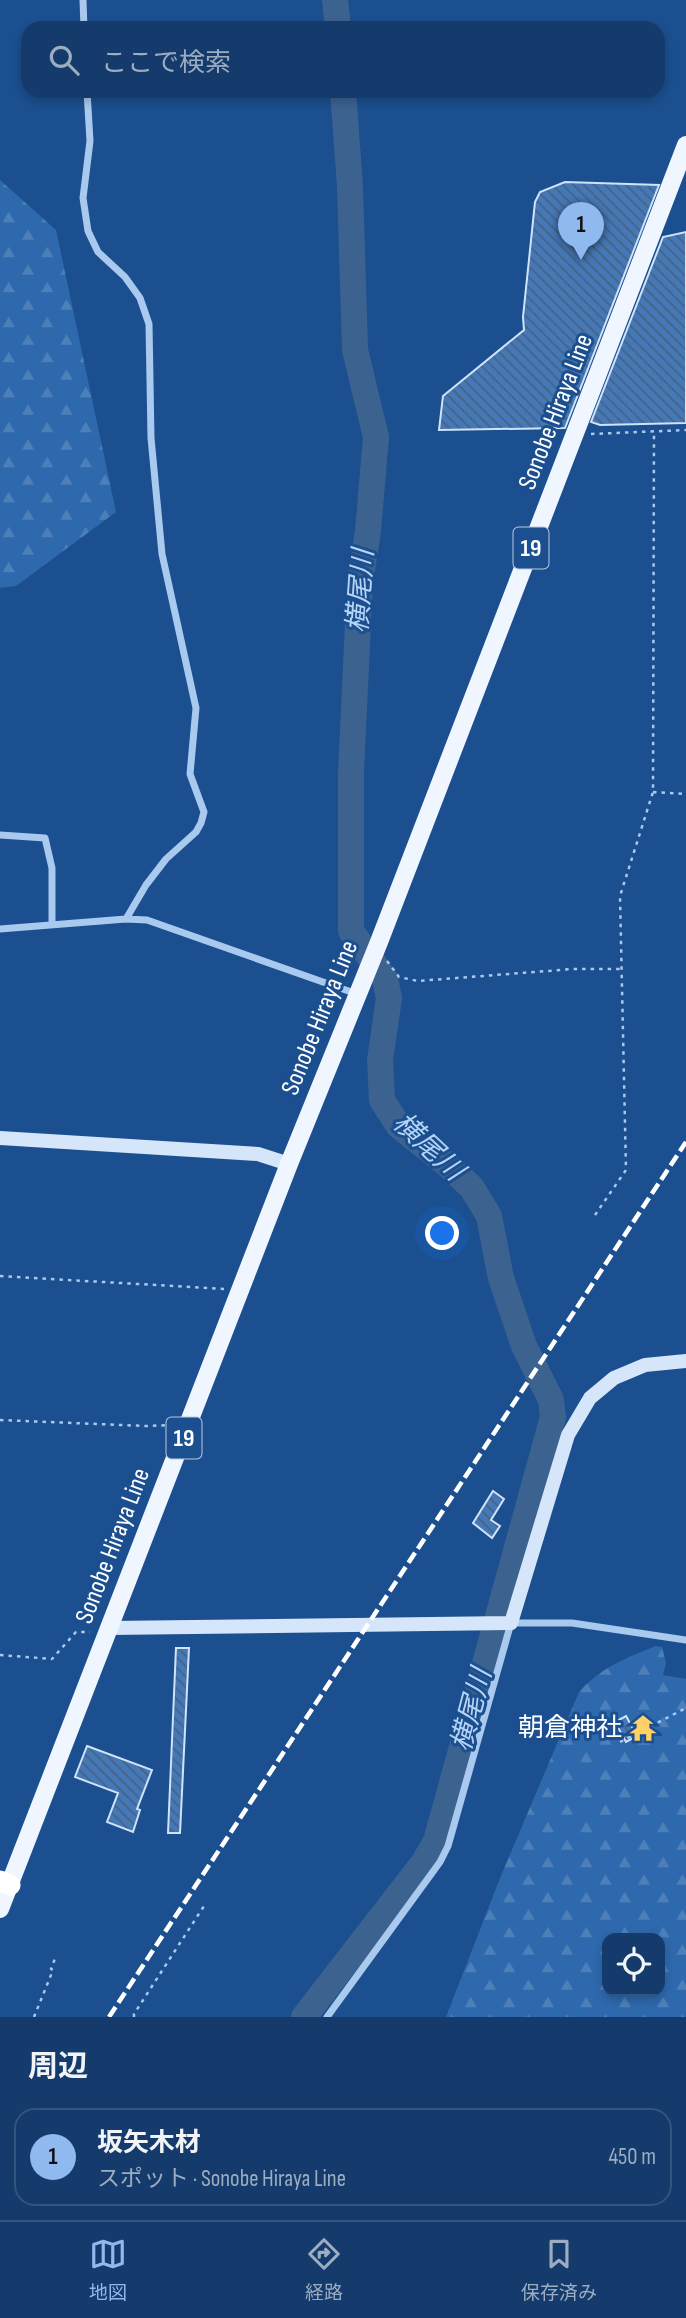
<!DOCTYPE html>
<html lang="ja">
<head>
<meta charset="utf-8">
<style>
	body { margin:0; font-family:"Sofia Sans Condensed","Noto Sans JP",sans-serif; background:#1d4271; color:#f1f3f6 }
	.controls { position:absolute; right:21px; bottom:21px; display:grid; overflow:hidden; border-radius:14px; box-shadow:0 4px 10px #0003 }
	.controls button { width:63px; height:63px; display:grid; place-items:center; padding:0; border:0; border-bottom:2px solid #33557e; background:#143b6b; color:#f1f3f6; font:35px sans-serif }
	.you { position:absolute; left:443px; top:1234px; width:24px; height:24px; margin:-18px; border:5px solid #fff; border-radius:50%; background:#1a73e8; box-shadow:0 0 0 10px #1a73e833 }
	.badge { display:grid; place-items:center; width:46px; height:46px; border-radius:50%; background:#90b9f0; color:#111; font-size:23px; font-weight:700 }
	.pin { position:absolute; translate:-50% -58px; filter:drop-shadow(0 2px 4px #0008) }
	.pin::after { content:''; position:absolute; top:37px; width:24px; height:21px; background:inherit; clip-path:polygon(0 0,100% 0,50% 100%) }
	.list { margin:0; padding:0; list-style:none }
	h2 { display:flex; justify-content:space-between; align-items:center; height:91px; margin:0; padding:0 28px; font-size:30px }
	h2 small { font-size:23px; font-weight:400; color:#9dadc1 }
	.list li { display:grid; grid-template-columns:46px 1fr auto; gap:21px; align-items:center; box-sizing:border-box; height:98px; margin:0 14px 14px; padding:0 14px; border:2px solid #33557e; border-radius:21px }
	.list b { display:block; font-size:26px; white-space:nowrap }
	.list p { margin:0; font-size:23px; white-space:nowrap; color:#9dadc1 }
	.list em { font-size:23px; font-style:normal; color:#9dadc1 }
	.icon { flex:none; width:38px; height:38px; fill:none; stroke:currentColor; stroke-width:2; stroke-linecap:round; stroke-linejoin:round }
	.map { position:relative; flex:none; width:686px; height:2017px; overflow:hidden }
	.search { position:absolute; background:#143b6b; box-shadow:0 4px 10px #0003; left:21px; right:21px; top:21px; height:77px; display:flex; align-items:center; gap:18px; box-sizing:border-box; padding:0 24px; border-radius:21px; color:#9dadc1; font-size:26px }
	.sheet { height:203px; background:#143b6b }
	nav { display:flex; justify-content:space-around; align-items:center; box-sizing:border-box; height:98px; border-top:2px solid #33557e; background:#143b6b; font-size:19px; color:#9dadc1 }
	nav a { display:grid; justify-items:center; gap:4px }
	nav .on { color:#90b9f0 }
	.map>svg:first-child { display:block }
	.forest { fill:url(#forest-firs); fill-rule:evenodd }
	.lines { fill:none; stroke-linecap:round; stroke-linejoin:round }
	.river { stroke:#3c6290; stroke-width:26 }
	.building { fill:url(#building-back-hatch); stroke:#cfe3fa; stroke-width:2 }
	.path { stroke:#a9c9ee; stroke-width:2.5; stroke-dasharray:3.5 5; stroke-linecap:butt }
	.street { stroke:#a9c9ee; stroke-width:7 }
	.secondary { stroke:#d6e6fa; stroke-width:14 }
	.primary { stroke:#f0f6ff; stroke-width:18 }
	.highway { stroke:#fff; stroke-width:21 }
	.rail { stroke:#fff; stroke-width:4.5; stroke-dasharray:12 5; stroke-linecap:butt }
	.labels { text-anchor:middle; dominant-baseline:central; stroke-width:6; stroke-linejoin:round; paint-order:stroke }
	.shield { fill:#1b4f8f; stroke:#bbcadd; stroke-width:2 }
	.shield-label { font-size:24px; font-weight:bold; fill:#fff }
	.street-label { font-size:26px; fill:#fff; stroke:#1b4f8f }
	.poi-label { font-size:26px; fill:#fff; stroke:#1b4f8f; text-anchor:end }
	.water-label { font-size:28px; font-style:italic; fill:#b5d3f5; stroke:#1b4f8f }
</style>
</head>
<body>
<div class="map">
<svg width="686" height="2017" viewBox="0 0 686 2017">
	<defs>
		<pattern id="forest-firs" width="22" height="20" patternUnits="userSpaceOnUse" patternTransform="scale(1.75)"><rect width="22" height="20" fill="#2e69ad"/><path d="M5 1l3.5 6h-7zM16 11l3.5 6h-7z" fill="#4d80b9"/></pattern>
		<pattern id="building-back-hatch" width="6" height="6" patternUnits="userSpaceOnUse" patternTransform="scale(1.75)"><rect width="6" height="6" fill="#4478b7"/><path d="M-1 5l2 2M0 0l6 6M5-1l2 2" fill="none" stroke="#486282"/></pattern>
	</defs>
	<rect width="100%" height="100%" fill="#1b4f8f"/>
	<!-- forest -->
	<path class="forest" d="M 0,180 L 56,230 L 116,512 L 16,586 L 0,588 Z
		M 656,1646 L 662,1647 L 666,1663 L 663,1675 L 686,1679 L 686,2017 L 446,2017 L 500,1878 L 579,1692 C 603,1666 624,1659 656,1646 ZM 607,1938 L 660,1938 L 660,1991 L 607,1991 Z"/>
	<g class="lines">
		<!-- river -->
		<path class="river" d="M 335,0 L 338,28
			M 304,2017 L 424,1862 L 436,1841 L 553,1417 L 551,1400 L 524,1346 L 501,1278 L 489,1216 L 472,1188 L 449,1166 L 398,1125 L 382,1100 L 380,1060 L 389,998 L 385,979 L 351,931 L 351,772 L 360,582 L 368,531 L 376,437 L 355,350 L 350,186 L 343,91"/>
	</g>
	<!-- building -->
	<path class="building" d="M 565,182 L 659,185 L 565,428 L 439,430 L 443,396 L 524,330 L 523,317 L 535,202 L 540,192 Z
		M 686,232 L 686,423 L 600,425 L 591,422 L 663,237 Z
		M 493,1491 L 504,1499 L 491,1520 L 500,1526 L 492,1538 L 473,1523 Z
		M 176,1648 L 189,1648 L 180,1833 L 168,1833 Z
		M 626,1716 L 637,1736 L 626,1742 L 615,1722 Z
		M 87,1746 L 152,1770 L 137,1809 L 140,1810 L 133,1832 L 107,1822 L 118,1793 L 75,1777 Z"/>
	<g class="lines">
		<!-- path -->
		<path class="path" d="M 591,434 L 686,430
			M 653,792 L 686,794
			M 387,961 L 399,977 L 418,981 L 573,969 L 620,969
			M 595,1215 L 626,1170 L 620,896 L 653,792 L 654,431
			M 0,1276 L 224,1289
			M 0,1420 L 146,1426 L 172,1425
			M 0,1655 L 52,1659 L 76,1632 L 90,1632
			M 620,1742 L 686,1708
			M 34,2017 L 53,1970 L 51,1969 L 56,1956
			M 134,2017 L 134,2014 L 204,1906"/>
		<!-- street -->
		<path class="street" d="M 83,0 L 84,28
			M 87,91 L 90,141 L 83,198 L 88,231 L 98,252 L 125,277 L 140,298 L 149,324 L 151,438 L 162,554 L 196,708 L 190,774 L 204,812 L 201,823 L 196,832 L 166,859 L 146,885 L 126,919
			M 0,835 L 45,838 L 52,868 L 52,925
			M 0,929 L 126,919 L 147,920 L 357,994
			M 327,2017 L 440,1862 L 448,1846 L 511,1623 L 572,1623 L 686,1640"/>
		<!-- secondary -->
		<path class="secondary" d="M 0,1138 L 258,1154 L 289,1164
			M 109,1628 L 511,1623 L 568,1435 L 590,1398 L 614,1378 L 645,1365 L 686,1361"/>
		<!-- primary -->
		<path class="primary" d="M 0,1909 L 289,1164 L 379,942 L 686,145"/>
		<!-- highway -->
		<path class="highway" d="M 0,1881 L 10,1885"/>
		<!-- rail -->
		<path class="rail" d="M 109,2017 L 686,1142"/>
	</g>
	<!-- icons -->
	<defs>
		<symbol id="temple-bare" viewBox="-9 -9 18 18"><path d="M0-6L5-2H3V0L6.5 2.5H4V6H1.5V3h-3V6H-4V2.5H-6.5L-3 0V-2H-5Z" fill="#ffd166" stroke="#1b4f8f" stroke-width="2.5" paint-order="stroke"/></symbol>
	</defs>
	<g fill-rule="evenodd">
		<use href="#temple-bare" x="624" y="1709" width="38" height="38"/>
	</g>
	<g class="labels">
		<!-- shield labels -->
		<g class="shield">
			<rect x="513.5" y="527.5" width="35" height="41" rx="5"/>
			<rect x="166.5" y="1417.5" width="35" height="41" rx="5"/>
		</g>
		<g class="shield-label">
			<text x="531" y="548">19</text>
			<text x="184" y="1438">19</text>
		</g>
		<!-- street labels -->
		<g class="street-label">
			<text transform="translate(556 412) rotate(-69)">Sonobe Hiraya Line</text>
			<text transform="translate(320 1018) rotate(-68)">Sonobe Hiraya Line</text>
			<text transform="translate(113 1546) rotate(-69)">Sonobe Hiraya Line</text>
		</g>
		<!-- poi labels -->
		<g class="poi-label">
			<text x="622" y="1728">朝倉神社</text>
		</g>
		<!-- water labels -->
		<g class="water-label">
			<text transform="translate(361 591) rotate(-86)">横尾川</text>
			<text transform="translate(428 1147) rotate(43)">横尾川</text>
			<text transform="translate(472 1710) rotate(-75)">横尾川</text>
		</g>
	</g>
</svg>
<div class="controls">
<button><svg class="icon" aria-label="locate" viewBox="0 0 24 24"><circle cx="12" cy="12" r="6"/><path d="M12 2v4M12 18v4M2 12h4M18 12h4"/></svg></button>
</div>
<div class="you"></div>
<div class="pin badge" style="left:581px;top:260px">1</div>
<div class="search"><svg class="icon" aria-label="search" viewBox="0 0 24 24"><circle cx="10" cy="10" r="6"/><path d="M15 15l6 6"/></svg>ここで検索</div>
</div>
<section class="sheet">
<h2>周辺<small></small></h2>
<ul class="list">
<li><span class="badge">1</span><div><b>坂矢木材</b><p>スポット · Sonobe Hiraya Line</p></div><em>450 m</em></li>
</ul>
</section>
<nav>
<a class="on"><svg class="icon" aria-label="map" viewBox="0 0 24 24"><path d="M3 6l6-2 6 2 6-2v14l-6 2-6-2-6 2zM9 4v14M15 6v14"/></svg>地図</a>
<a><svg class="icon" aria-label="directions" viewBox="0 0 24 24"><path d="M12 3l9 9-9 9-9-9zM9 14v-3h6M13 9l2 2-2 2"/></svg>経路</a>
<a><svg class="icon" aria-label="saved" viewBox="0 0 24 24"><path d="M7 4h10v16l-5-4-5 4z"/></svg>保存済み</a>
</nav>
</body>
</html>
